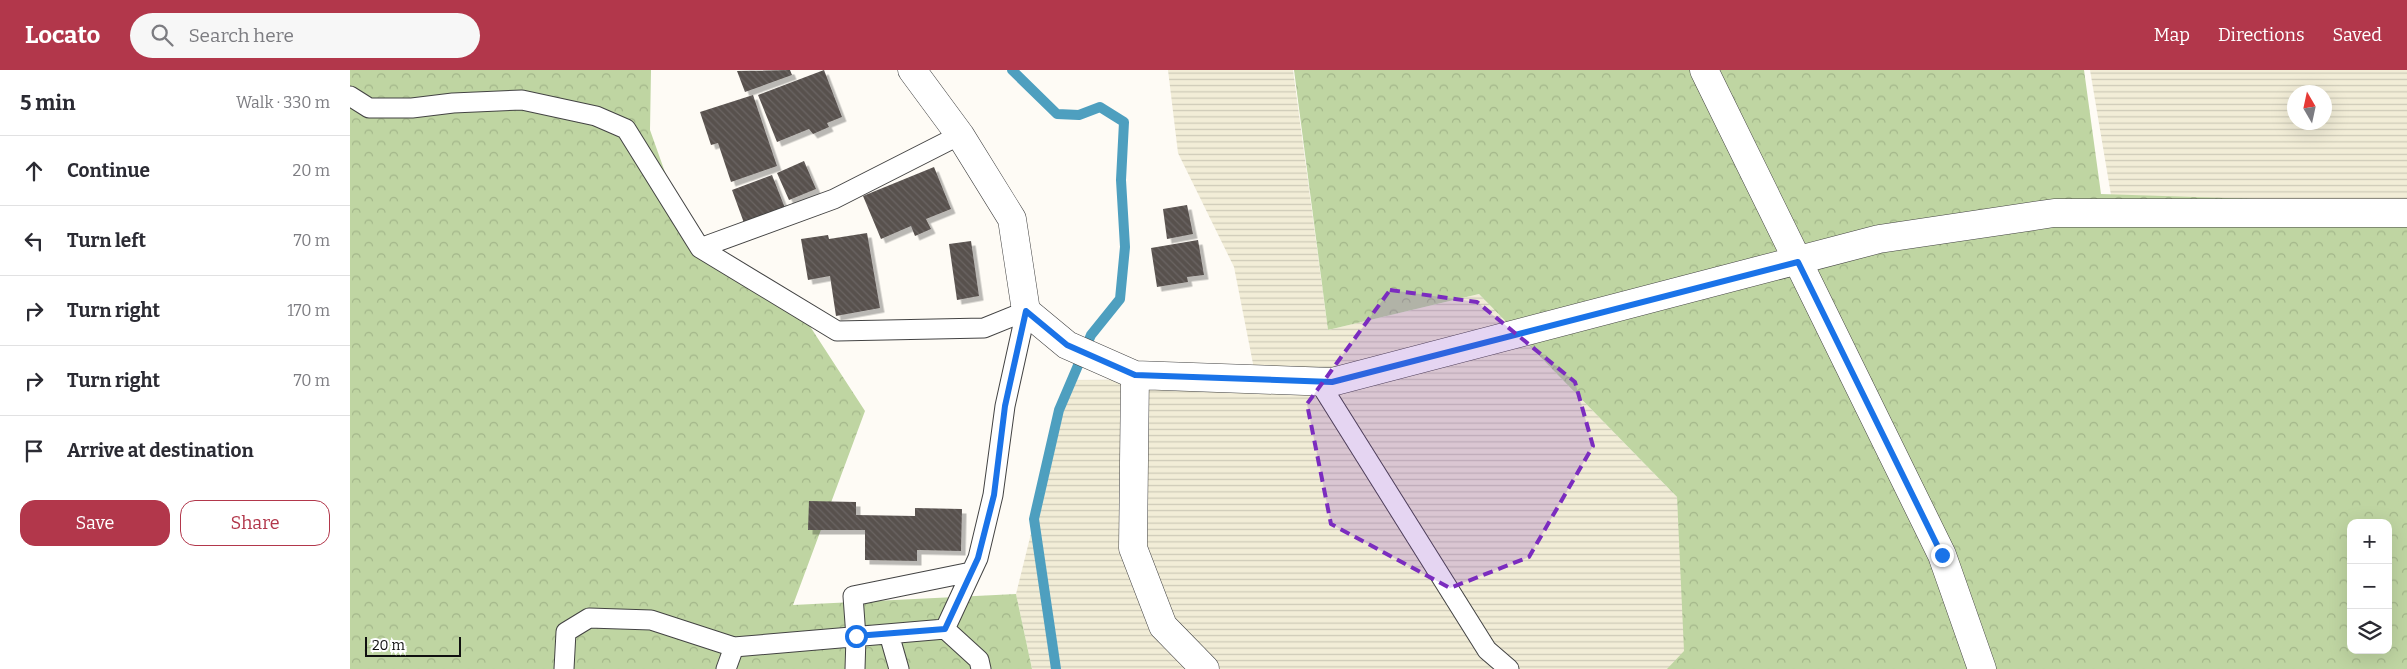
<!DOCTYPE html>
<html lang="en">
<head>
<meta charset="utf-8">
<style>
	body { margin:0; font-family:Bitter,serif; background:#f7f7f7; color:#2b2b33 }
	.controls { position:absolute; right:15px; bottom:15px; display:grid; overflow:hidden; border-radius:10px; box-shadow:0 5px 20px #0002 }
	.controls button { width:45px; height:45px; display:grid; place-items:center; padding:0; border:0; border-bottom:1px solid #e1e1e2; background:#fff; color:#2b2b33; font:25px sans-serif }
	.compass { position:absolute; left:1937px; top:15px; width:45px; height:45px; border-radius:50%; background:#fff; box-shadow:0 5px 20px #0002; rotate:351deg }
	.scale { position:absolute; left:15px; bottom:12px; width:96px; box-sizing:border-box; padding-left:5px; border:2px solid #101010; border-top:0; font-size:14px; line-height:18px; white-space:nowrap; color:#101010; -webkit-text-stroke:4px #fff; paint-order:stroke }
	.stop { position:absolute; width:15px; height:15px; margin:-11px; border:4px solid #1a73e8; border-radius:50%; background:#fff }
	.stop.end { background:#1a73e8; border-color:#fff; box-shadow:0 1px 5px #0008 }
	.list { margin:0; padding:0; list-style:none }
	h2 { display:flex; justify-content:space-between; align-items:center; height:65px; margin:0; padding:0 20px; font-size:21px }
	h2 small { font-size:16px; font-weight:400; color:#7c7c81 }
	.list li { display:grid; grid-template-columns:32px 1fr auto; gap:15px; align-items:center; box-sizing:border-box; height:70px; padding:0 20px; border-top:1px solid #e1e1e2 }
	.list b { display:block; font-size:19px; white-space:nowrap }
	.list em { font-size:16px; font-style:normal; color:#7c7c81 }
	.actions { display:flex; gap:10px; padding:15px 20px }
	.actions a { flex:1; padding:11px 0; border:1px solid #b2374b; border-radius:15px; text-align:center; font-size:18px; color:#b2374b }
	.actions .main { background:#b2374b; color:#fff }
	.icon { flex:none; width:28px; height:28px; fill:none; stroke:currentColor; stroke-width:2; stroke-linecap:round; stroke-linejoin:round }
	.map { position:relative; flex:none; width:2057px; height:599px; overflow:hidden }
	header { display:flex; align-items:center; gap:30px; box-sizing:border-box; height:70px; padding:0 25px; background:#b2374b; color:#fff }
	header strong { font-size:24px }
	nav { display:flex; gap:28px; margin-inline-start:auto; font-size:18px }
	.search { width:350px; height:45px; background:#f7f7f7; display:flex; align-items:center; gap:12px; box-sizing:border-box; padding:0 18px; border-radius:28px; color:#7c7c81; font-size:19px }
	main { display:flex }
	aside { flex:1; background:#fff }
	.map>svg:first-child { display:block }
	.farmland { fill:url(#farmland-rules); fill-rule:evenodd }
	.forest { fill:url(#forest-crowns); fill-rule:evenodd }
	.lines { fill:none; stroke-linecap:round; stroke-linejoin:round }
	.stream { stroke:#4e9fbf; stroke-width:10 }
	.building { fill:url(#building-back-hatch); filter:url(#shadow) }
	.service-casing { stroke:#434343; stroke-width:21 }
	.minor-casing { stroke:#434343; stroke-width:29 }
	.service { stroke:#fff; stroke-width:19 }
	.minor { stroke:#fff; stroke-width:28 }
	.route { stroke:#1a73e8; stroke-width:6 }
	.marked { fill:#7b2cbf; fill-opacity:0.2; stroke:#7b2cbf; stroke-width:4; stroke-dasharray:10 6; stroke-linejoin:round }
</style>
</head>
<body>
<header>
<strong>Locato</strong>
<div class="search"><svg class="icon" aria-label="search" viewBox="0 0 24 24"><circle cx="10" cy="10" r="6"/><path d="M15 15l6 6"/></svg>Search here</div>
<nav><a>Map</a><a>Directions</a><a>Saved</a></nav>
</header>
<main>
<aside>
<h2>5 min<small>Walk · 330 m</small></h2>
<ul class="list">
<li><svg class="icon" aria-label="ahead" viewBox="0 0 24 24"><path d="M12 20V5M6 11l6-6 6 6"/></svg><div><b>Continue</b></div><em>20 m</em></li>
<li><svg class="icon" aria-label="left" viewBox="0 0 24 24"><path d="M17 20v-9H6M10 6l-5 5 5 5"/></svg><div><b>Turn left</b></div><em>70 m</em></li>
<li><svg class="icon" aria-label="right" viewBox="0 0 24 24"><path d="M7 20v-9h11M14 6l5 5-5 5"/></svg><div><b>Turn right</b></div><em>170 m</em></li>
<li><svg class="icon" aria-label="right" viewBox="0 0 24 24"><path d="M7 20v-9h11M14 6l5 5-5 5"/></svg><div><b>Turn right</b></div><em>70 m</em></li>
<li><svg class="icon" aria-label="arrive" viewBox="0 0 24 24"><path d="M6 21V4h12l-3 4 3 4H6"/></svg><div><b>Arrive at destination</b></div></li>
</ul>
<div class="actions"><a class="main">Save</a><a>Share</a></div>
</aside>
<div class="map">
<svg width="2057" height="599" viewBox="0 0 2057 599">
	<defs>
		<pattern id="farmland-rules" width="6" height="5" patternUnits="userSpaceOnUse" patternTransform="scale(1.25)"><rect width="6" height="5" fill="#f2edd7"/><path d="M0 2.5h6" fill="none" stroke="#cecab8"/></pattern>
		<pattern id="forest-crowns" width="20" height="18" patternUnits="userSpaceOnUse" patternTransform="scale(1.25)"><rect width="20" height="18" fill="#bfd5a2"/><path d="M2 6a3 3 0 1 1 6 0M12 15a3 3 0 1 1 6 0" fill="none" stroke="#a3b68a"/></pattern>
		<pattern id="building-back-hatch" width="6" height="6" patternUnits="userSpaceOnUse" patternTransform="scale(1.25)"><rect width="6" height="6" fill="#58514e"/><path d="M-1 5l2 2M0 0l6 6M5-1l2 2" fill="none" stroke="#6b6563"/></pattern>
		<filter id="shadow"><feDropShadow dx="4.5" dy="4.5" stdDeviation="0" flood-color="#0004"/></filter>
	</defs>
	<rect width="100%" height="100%" fill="#fefbf5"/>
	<!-- farmland -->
	<path class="farmland" d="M 818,0 L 943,0 L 978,260 L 1129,224 L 1327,427 L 1337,589 L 1326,599 L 682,599 L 666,524 L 719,310 L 906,309 L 884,197 L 828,83 Z
		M 1740,0 L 2057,0 L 2057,134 L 1761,125 ZM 1944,22 L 1974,22 L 1974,52 L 1944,52 Z"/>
	<!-- forest -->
	<path class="forest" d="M 0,0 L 301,0 L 300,60 L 343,181 L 452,244 L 515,341 L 443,535 L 666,524 L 682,599 L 0,599 Z
		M 944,0 L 1734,0 L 1751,124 L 2057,134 L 2057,599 L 1317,599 L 1334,581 L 1327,427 L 1129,224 L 978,260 ZM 2001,453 L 2038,453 L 2038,580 L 2001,580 Z"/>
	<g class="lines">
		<!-- stream -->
		<path class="stream" d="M 662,0 L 707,44 L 729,45 L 750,37 L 774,52 L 771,110 L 775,177 L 770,229 L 741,265 L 709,340 L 684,449 L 706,599"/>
	</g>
	<!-- building -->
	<path class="building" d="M 440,0 L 442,5 L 395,22 L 387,1 Z
		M 474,0 L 492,47 L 477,53 L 479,57 L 463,64 L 459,59 L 427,72 L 408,25 Z
		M 403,25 L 427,96 L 381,112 L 368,73 L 361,75 L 350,42 Z
		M 454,91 L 466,119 L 439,130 L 427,103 Z
		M 584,97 L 601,139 L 576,149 L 581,159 L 565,166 L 561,156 L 531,169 L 513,126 Z
		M 422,105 L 435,138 L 394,153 L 382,120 Z
		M 837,135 L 843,164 L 817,169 L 813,139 Z
		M 517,163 L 530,238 L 486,246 L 480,206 L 458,210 L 451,169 L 478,165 L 479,169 Z
		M 848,170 L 854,205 L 837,207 L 838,212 L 807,217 L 801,178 Z
		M 621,171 L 629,226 L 607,230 L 599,174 Z
		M 459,431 L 506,432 L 506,445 L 565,446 L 565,438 L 612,439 L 611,481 L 567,480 L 567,491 L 515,490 L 515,460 L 458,460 Z"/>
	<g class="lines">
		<defs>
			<path id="service" d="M 0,26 L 19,38 L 62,38 L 103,33 L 172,30 L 246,46 L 276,59 L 350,178 L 487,261 L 634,258 L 676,241
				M 350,178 L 484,129 L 610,65
				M 969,312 L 1137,580 L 1159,599
				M 595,559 L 629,590 L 631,599
				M 539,564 L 549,599
				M 214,599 L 216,562 L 239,548 L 301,550 L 384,577
				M 376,599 L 384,577 L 595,559 L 628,488 L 643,425 L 655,336 L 676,241
				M 505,599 L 506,567 L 503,526 L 621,502"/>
			<path id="minor" d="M 562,0 L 610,65 L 662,149 L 676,241 L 717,275 L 785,305 L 982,312 L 1529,169 L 1704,143 L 2057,143
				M 1354,0 L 1592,485 L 1632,599
				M 785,305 L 783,478 L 813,556 L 855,599"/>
		</defs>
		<!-- service casing -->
		<use href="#service" class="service-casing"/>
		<!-- minor casing -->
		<use href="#minor" class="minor-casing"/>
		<!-- service -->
		<use href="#service" class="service"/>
		<!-- minor -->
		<use href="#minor" class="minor"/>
	</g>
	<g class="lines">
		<!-- route -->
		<path class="route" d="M 506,566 L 595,559 L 628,488 L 644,425 L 655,336 L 676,241 L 717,275 L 785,305 L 982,312 L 1448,192 L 1592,485"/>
	</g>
	<!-- marked area -->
	<path class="marked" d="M 1040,220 L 1127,232 L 1225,312 L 1243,376 L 1179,487 L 1100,518 L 981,454 L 957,334 Z"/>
</svg>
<div class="controls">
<button>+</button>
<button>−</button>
<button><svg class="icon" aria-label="layers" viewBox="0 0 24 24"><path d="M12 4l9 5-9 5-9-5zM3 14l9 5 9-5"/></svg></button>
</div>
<svg class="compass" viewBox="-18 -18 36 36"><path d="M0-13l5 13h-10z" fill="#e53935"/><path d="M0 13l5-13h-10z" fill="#7c7c81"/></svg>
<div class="scale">20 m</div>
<div class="stop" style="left:506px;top:566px"></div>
<div class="stop end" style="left:1592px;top:485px"></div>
</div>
</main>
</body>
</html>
